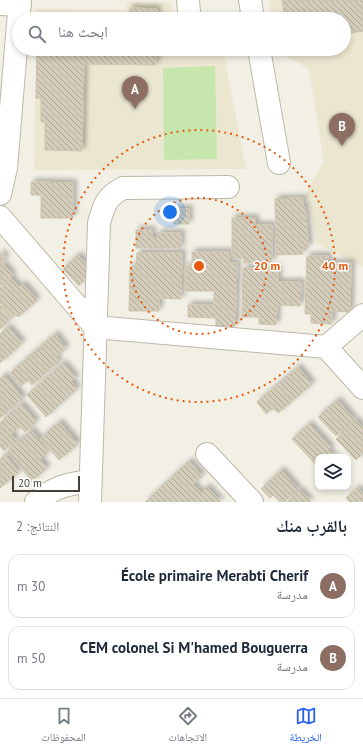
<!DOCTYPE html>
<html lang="ar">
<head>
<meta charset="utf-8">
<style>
	body { margin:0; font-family:"PT Sans","Noto Naskh Arabic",sans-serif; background:#f6f6f7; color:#1f2937; direction:rtl }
	.controls { position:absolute; right:12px; bottom:12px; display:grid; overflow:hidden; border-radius:8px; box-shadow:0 2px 6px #0003 }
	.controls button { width:36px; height:36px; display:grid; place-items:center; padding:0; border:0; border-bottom:1px solid #e0e1e3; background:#fff; color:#1f2937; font:20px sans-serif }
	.scale { position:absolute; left:12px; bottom:10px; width:68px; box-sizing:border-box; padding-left:4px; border:2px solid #444035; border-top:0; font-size:11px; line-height:14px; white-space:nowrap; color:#444035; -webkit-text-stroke:3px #fff; paint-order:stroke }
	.you { position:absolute; left:170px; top:212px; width:14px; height:14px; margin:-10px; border:3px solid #fff; border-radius:50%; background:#1a73e8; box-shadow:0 0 0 6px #1a73e833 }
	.badge { display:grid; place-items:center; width:26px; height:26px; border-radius:50%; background:#2563eb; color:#fff; font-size:13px; font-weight:700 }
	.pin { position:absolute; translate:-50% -33px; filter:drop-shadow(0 1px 2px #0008) }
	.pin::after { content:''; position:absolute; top:21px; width:14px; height:12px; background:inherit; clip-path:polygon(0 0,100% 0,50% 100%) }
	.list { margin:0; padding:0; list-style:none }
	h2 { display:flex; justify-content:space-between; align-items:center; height:52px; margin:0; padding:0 16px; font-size:17px }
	h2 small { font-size:13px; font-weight:400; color:#747a83 }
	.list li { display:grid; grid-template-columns:26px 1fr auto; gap:12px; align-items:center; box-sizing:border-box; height:64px; margin:0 8px 8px; padding:0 8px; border:1px solid #e0e1e3; border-radius:12px }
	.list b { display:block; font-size:15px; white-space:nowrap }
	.list p { margin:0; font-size:13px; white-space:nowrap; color:#747a83 }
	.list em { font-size:13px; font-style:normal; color:#747a83 }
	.icon { flex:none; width:22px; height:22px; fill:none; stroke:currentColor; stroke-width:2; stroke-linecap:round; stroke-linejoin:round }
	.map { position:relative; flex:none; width:363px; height:502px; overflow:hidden; direction:ltr }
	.search { position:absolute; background:#fff; box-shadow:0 2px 6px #0003; left:12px; right:12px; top:12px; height:44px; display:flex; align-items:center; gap:10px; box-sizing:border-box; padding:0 14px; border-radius:22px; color:#747a83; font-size:15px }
	.sheet { height:196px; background:#fff }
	nav { display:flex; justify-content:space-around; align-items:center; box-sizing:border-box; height:56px; border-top:1px solid #e0e1e3; background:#fff; font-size:11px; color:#747a83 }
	nav a { display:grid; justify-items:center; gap:2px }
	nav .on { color:#2563eb }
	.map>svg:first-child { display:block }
	.education { fill:#ebe6cf }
	.green { fill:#c6e6ae }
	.building { fill:url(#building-back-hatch); stroke:#cec5ae; filter:url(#shadow) }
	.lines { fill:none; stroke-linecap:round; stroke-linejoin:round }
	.minor-casing { stroke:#bdb8a8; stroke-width:24 }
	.minor { stroke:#fff; stroke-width:22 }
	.ring { fill:none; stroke:#e8590c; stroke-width:2; stroke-dasharray:2 4 }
	.centre { fill:#e8590c; stroke:#fff; stroke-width:2 }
	.ring-label { font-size:12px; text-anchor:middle; font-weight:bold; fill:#e8590c; stroke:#fff; stroke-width:3; stroke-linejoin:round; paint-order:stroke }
</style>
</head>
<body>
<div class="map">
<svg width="363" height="502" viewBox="0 0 363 502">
	<defs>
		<pattern id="building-back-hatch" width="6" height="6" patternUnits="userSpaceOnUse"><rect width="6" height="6" fill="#d4cdbb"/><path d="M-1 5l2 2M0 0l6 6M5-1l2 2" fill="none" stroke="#aea899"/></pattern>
		<filter id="shadow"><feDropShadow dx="3.5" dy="-3.5" stdDeviation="2" flood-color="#0004"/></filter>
	</defs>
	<rect width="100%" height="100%" fill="#f2f0e5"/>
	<!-- education -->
	<path class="education" d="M 269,0 L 363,0 L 363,267 L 317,244 L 306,192 L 324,162 L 309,69 L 278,52 L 277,49 L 344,49 L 344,19 L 272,19 Z
		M 127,2 L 172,3 L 172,15 L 217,15 L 218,19 L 37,19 L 37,9 L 126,10 Z
		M 36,49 L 223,49 L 246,169 L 34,170 Z"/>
	<!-- green -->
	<path class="green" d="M 215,66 L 217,159 L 164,160 L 163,68 Z"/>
	<!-- building -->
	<path class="building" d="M 282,0 L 363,0 L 363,31 L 344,34 L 344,19 L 285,19 Z
		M 130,8 L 157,9 L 157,19 L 130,19 Z
		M 37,49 L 156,49 L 156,65 L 84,64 L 82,151 L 45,150 L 45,122 L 41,122 L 41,98 L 36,98 Z
		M 31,182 L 73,183 L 73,218 L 41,218 L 41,195 L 31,195 Z
		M 303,198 L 303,205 L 305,207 L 309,247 L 303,247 L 303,254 L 276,255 L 275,199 Z
		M 174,209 L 189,209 L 189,224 L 174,224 Z
		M 232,218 L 255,218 L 255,225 L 272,225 L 272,262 L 244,263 L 244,258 L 232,258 Z
		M 136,230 L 152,230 L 152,238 L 158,238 L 158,233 L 181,233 L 181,248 L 136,248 Z
		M 0,252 L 6,258 L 1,262 L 13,275 L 0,286 Z
		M 192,252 L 229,252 L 229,263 L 237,263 L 235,326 L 216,326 L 216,318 L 188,317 L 188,305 L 214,305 L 214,291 L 186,291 L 186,266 L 192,266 Z
		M 137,253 L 182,253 L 181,299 L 159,298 L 159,311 L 129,311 L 130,267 L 136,266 Z
		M 78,255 L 93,272 L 79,286 L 63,269 Z
		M 307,256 L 328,256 L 327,263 L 351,263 L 350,312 L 332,311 L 332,324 L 311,323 L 311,314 L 305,314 Z
		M 243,268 L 278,269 L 278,282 L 301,282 L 300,306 L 277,305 L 276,325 L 259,324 L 259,317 L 242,317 Z
		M 11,278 L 19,287 L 23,284 L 37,300 L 18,317 L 15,314 L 12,317 L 0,303 L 0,288 Z
		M 0,305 L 11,318 L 0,329 Z
		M 8,327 L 22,343 L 0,363 L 0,334 Z
		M 55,334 L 66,348 L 56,357 L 59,361 L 32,385 L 28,380 L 21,386 L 10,373 Z
		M 63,363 L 76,378 L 71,381 L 77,389 L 46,417 L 27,395 Z
		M 298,367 L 312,384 L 278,413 L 273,408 L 266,414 L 257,402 Z
		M 4,375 L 23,398 L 0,418 L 0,379 Z
		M 337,400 L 354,419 L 336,436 L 318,417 Z
		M 21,404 L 36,422 L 25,432 L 20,427 L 11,434 L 16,440 L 4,451 L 0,446 L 0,423 Z
		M 356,420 L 363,428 L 363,453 L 356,460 L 336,439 Z
		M 59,422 L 78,444 L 59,460 L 40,439 Z
		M 309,424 L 331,448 L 328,450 L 335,457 L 318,457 L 318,467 L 292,439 Z
		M 31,430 L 49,451 L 40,460 L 47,468 L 32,481 L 7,452 Z
		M 5,455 L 19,472 L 0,488 L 0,459 Z
		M 189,461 L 202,476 L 193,484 L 201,493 L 207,487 L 221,502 L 145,502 Z
		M 281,470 L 298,489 L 284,502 L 280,502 L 273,495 L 270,498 L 261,489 Z
		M 357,488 L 363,493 L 363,502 L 350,502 L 346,498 Z
		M 300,490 L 311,502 L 287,502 Z"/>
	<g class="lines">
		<defs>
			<path id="minor" d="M 188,0 L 189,12
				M 250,0 L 253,19
				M 0,4 L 20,5
				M 259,49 L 279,163
				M 0,194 L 6,168 L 20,0
				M 0,217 L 95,327 L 326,347 L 363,315
				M 326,347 L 363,388
				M 207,454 L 252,502
				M 36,502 C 54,487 67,484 90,481
				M 90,502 L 99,223 C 104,205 106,197 123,188 L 228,187"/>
		</defs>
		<!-- minor casing -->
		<use href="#minor" class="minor-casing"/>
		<!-- minor -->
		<use href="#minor" class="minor"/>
	</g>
	<!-- distance rings -->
	<g class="ring">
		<circle cx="199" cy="266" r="68"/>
		<circle cx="199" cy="266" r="136"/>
	</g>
	<circle cx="199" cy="266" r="6" class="centre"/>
	<g class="ring-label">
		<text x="267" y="270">20 m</text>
		<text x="335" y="270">40 m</text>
	</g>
</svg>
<div class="controls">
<button><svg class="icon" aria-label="layers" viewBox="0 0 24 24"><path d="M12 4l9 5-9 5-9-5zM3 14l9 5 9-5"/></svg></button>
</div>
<div class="scale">20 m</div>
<div class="you"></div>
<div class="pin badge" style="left:135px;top:109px;background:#8d6e63">A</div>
<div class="pin badge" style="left:342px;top:146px;background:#8d6e63">B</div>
<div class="search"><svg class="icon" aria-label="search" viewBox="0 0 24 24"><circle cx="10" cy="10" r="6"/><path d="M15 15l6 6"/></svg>ابحث هنا</div>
</div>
<section class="sheet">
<h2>بالقرب منك<small>النتائج: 2</small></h2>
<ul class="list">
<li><span class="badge" style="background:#8d6e63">A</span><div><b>École primaire Merabti Cherif</b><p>مدرسة</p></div><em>30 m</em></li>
<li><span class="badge" style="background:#8d6e63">B</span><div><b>CEM colonel Si M'hamed Bouguerra</b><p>مدرسة</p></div><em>50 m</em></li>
</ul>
</section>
<nav>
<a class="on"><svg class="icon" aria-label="map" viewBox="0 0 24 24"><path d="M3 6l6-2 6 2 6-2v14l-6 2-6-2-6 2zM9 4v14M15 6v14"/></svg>الخريطة</a>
<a><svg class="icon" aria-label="directions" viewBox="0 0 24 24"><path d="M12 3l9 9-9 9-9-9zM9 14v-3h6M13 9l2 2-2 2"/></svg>الاتجاهات</a>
<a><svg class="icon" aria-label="saved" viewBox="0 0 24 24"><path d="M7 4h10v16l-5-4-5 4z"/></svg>المحفوظات</a>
</nav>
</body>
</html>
